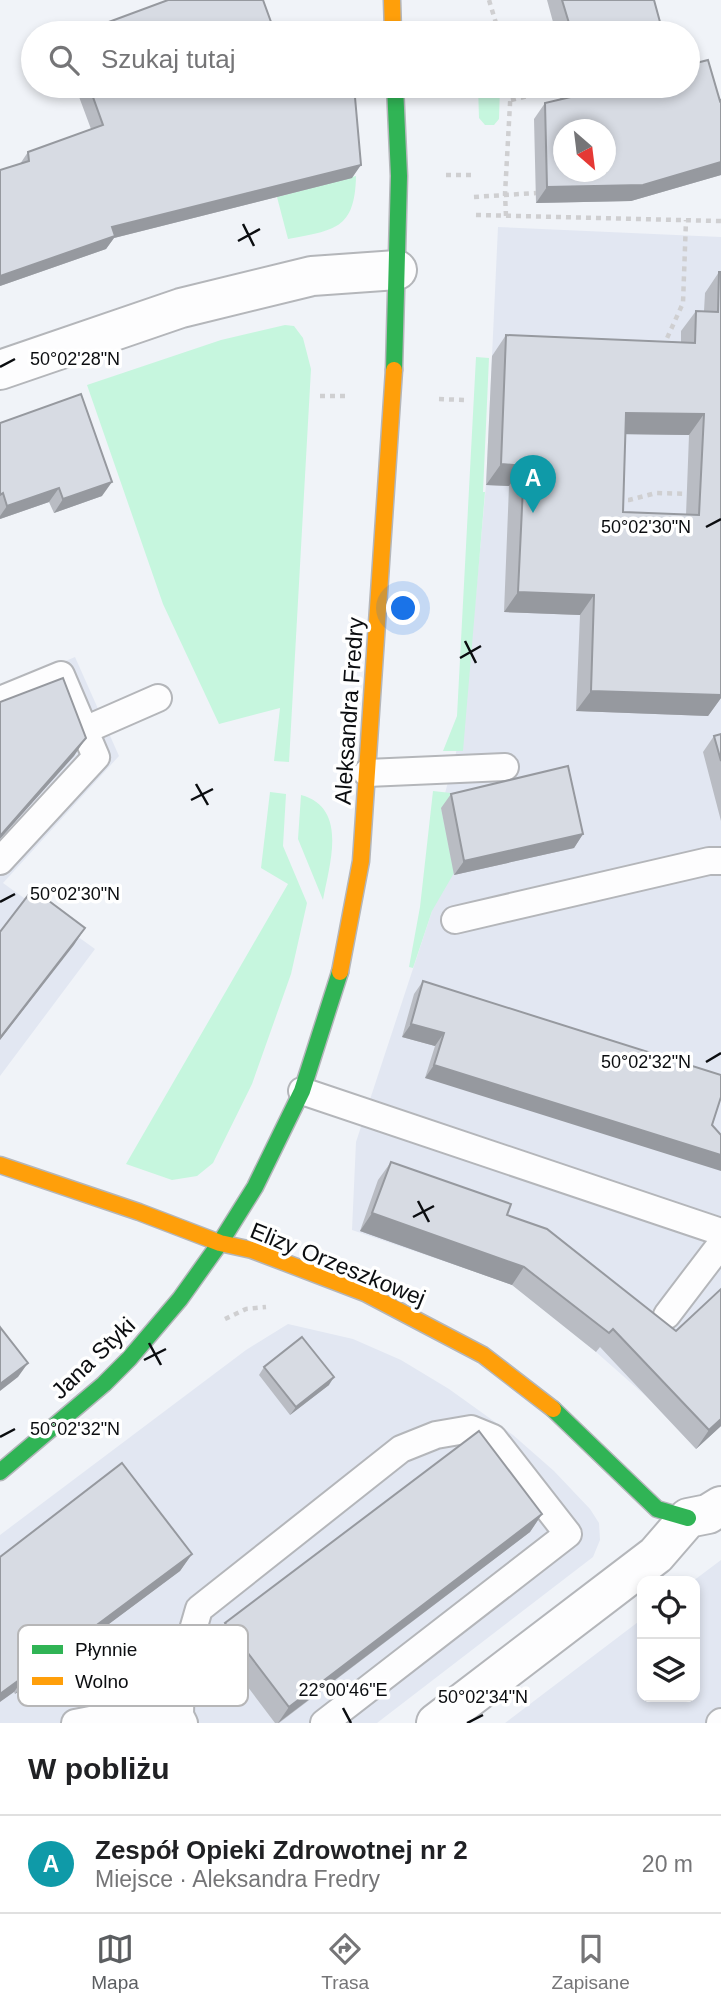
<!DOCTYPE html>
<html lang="pl">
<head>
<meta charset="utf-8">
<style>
	body { margin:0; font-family:Helvetica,sans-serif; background:#f2f2f2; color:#202124 }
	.controls { position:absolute; right:21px; bottom:21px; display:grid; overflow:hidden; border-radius:14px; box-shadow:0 4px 10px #0003 }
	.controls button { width:63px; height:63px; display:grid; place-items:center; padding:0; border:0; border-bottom:2px solid #e0e0e0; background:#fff; color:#202124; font:35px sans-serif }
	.compass { position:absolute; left:553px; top:119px; width:63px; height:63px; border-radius:50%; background:#fff; box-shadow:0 4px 10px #0003; rotate:152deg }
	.you { position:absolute; left:404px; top:609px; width:24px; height:24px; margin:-18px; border:5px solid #fff; border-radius:50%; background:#1a73e8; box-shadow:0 0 0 10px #1a73e833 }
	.badge { display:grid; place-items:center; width:46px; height:46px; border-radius:50%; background:#5b5e61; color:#fff; font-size:23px; font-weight:700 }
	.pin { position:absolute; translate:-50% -58px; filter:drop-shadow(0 2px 4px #0008) }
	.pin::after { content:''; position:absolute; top:37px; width:24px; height:21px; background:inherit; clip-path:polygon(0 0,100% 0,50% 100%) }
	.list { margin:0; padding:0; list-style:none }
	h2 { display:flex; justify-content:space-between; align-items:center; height:91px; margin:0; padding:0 28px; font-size:30px }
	h2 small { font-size:23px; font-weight:400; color:#757577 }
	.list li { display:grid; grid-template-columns:46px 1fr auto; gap:21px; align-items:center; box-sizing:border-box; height:98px; padding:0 28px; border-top:2px solid #e0e0e0 }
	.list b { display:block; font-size:26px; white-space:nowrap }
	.list p { margin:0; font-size:23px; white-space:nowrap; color:#757577 }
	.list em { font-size:23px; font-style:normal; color:#757577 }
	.icon { flex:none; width:38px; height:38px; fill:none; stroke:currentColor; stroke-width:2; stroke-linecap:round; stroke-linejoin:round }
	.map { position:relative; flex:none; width:721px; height:1723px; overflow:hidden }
	.search { position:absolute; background:#fff; box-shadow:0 4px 10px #0003; left:21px; right:21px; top:21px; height:77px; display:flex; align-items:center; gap:18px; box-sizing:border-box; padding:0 24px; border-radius:38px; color:#757577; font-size:26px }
	.sheet { height:189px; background:#fff }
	nav { display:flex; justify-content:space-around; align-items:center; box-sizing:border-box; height:98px; border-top:2px solid #e0e0e0; background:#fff; font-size:19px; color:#757577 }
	nav a { display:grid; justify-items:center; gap:4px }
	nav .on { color:#5b5e61 }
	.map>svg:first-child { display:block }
	.built { fill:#e2e7f2 }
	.green { fill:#c6f6de }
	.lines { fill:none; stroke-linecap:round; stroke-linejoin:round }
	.lane-casing { stroke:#b4b6ba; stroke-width:30 }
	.street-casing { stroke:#b4b6ba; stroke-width:42 }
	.fast-casing { stroke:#b4b6ba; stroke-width:19 }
	.slow-casing { stroke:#b4b6ba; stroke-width:19 }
	.path { stroke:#cfcfd1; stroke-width:4.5; stroke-dasharray:5 5; stroke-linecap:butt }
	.lane { stroke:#fdfdfe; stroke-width:26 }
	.street { stroke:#fdfdfe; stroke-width:38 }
	.fast { stroke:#30b455; stroke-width:16 }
	.slow { stroke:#ff9f0a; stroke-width:16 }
	.wall { fill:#b9bcc3; fill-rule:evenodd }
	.shaded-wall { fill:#96999f }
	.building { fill:#d7dbe3; stroke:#96999f; stroke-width:2; fill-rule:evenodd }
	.ticks { fill:none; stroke:#0b0d10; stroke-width:2.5 }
	.labels { text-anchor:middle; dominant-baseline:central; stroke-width:7; stroke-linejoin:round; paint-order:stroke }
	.street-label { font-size:23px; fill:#0b0d10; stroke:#fff }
	.key { fill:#fff; stroke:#b6b6b7; stroke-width:2 }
	.key-label { font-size:19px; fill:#0b0d10 }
	.ticks-label { font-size:18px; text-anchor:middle; fill:#0b0d10; stroke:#fff; stroke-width:7; stroke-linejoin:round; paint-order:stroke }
</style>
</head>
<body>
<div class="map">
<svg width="721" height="1723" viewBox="0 0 721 1723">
	<rect width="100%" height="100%" fill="#f0f3f8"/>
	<!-- built -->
	<path class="built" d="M 498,227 L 721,237 L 721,1425 L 696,1449 L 648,1398 L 596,1352 L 511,1284 L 352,1230 L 356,1142 L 432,911 L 441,808 L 464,723 L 486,485 Z
		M 75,657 L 119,756 L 3,883 L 95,949 L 0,1076 L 0,689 Z
		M 288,1324 L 353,1339 L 401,1360 L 449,1389 L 513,1435 L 554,1471 L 590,1509 L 599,1523 L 600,1540 L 593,1557 L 377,1723 L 0,1723 L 0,1535 L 246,1350 Z
		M 721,1560 L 721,1723 L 505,1723 L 642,1619 L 642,1697 L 695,1697 L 695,1581 L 693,1581 Z"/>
	<!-- green -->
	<path class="green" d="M 478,86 L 500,86 L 499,119 L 494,125 L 485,125 L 479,118 Z
		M 356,176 C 355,230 334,230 288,239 L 277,197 Z
		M 285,325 L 294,326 L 303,338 L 311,369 L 289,762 L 274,761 L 280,708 L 219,724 L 163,604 L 87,385 L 221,340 Z
		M 476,357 L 489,358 L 483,492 L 485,492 L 463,751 L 443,751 L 457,716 Z
		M 433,791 L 460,794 L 441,808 L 454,873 L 432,911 L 413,968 L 409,967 L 420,907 Z
		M 270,792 L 286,794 L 283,846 L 307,903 L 291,974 L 252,1084 L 213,1163 L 197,1176 L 172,1180 L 126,1164 L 288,884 L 261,868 Z
		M 301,795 C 349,808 329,865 323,900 L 298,839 Z"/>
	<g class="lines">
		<defs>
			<path id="lane" d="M 0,700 L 61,675 L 96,757 L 0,861
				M 85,730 L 158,698
				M 367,773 L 505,767
				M 455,920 L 709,861 L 721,861
				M 302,1091 L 721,1232
				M 667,1315 L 721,1244
				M 75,1723 L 111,1716 L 180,1715
				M 184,1723 L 180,1715 L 181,1671 L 199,1609 L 401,1449 L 436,1435 L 471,1429 L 493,1438 L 568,1534 L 324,1723
				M 720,1723 L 721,1722"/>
			<path id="street" d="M 0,370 L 181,308 L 312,276 L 397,270
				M 436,1723 L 656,1555 L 688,1518 L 708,1514 L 721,1506"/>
			<path id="fast" d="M 394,370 L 399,176 L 395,86
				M 553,1409 L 657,1509 L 688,1518
				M 0,1472 L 104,1384 L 129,1359 L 180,1299 L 220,1243 L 255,1187 L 302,1091 L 340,972"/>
			<path id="slow" d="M 392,0 L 393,33
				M 340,972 L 361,861 L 394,370
				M 0,1165 L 139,1212 L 220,1243 L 252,1250 L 365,1293 L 483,1355 L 553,1409"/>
		</defs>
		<!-- lane casing -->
		<use href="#lane" class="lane-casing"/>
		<!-- street casing -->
		<use href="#street" class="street-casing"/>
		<!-- fast casing -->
		<use href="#fast" class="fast-casing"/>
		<!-- slow casing -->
		<use href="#slow" class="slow-casing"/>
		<!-- path -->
		<path class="path" d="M 489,0 L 499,33
			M 511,100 L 558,89
			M 446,175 L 473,175
			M 474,197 L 536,193
			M 476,215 L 721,221
			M 506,216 L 505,194 L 511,86
			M 663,347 L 683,303 L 686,220
			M 320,396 L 347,396
			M 439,399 L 465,400
			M 618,500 L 629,500 L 656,493 L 692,494
			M 225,1319 L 246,1309 L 266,1307"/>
		<!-- lane -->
		<use href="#lane" class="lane"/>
		<!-- street -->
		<use href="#street" class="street"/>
		<!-- fast -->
		<use href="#fast" class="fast"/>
		<!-- slow -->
		<use href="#slow" class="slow"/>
	</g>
	<!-- wall -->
	<path class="wall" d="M 547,0 L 654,0 L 663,33 L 556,33 Z
		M 75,86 L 354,86 L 352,178 L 114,238 L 106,249 L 0,286 L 0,170 L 20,164 L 28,152 L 91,129 Z
		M 557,86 L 688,86 L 721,100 L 721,175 L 631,201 L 536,203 L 534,119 L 545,103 L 560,99 Z
		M 719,272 L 721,698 L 708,716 L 576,711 L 580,615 L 504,612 L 509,486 L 486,485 L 492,356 L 506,335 L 681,342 L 681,331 L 696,311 L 704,311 L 705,293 ZM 625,434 L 689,435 L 686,515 L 623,512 Z
		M 0,423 L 102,496 L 54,513 L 49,502 L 0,519 Z
		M 721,734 L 721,821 L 703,752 L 714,736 Z
		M 451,794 L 583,834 L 574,848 L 454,875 L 441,808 Z
		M 423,981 L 712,1125 L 425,1078 L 435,1046 L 402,1037 L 414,994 Z
		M 391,1162 L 507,1215 L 721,1426 L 696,1449 L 600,1347 L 596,1352 L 512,1285 L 360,1231 L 378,1180 Z
		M 264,1367 L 329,1385 L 290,1415 L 259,1375 Z
		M 542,1514 L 530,1532 L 279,1723 L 275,1723 L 213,1641 L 225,1623 Z
		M 192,1554 L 180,1571 L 15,1694 L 14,1692 L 0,1557 Z"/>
	<!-- shaded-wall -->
	<path class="shaded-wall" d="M 721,162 L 721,175 L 631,201 L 536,203 L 547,187 Z
		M 361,165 L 352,178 L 114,238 L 106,249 L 0,286 L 0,276 L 112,227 Z
		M 626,413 L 704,414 L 689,435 L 611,434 Z
		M 501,464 L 524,466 L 509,486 L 486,485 Z
		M 112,482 L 102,496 L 54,513 L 63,499 Z
		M 59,488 L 49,502 L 0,519 L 0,516 L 7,506 Z
		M 518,592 L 594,595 L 580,615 L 504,612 Z
		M 591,691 L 721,695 L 721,698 L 708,716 L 576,711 Z
		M 86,738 L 74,756 L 0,839 L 0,836 Z
		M 583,834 L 574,848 L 454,875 L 464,861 Z
		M 85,928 L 74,945 L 0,1040 L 0,1038 Z
		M 411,1024 L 444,1033 L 435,1046 L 402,1037 Z
		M 434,1065 L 721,1155 L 721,1171 L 425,1078 Z
		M 372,1213 L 524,1267 L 512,1285 L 360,1231 Z
		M 28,1363 L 18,1377 L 0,1391 L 0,1384 Z
		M 334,1377 L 329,1385 L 290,1415 L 296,1407 Z
		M 721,1419 L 721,1426 L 696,1449 L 709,1430 Z
		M 542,1514 L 530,1532 L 278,1723 L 289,1707 Z
		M 192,1554 L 180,1571 L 15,1694 L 27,1677 Z
		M 26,1675 L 14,1692 L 0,1702 L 0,1694 Z"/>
	<!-- building -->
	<path class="building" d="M 168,0 L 263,0 L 275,33 L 79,33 Z
		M 562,0 L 654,0 L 663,33 L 572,33 Z
		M 708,60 L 720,101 L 721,100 L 721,162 L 643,185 L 547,187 L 545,103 L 575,96 L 572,86 L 688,86 L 688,65 ZM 564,130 L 606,130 L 606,172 L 564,172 Z
		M 89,86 L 354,86 L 361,165 L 112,227 L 115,236 L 0,276 L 0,170 L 29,161 L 28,152 L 103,125 Z
		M 719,272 L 721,272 L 721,695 L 591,691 L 594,595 L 518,592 L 524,466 L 501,464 L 506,335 L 695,343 L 696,311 L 718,312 ZM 626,413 L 704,414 L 699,515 L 623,512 Z
		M 81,394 L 112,482 L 63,499 L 59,488 L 7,506 L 3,493 L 0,495 L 0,423 Z
		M 63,678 L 86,738 L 0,836 L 0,702 Z
		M 721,734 L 721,761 L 714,736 Z
		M 568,766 L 583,834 L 464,861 L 451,794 Z
		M 33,889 L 85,928 L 0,1038 L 0,932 Z
		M 423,981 L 721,1075 L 721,1097 L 712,1125 L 721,1135 L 721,1155 L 434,1065 L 444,1033 L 411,1024 Z
		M 391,1162 L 511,1204 L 507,1215 L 547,1229 L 676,1331 L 721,1289 L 721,1419 L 709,1430 L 613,1329 L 609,1333 L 524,1267 L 372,1213 Z
		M 0,1327 L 28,1363 L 0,1384 Z
		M 302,1337 L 334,1377 L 296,1407 L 264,1367 Z
		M 479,1431 L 542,1514 L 289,1707 L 225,1623 Z
		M 122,1463 L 192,1554 L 27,1677 L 26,1675 L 0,1694 L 0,1557 Z"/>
	<!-- ticks -->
	<path class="ticks" d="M 243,224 L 254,246M 238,241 L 260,229M 0,367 L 15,359M 706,527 L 721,519M 465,641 L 476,663M 460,658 L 481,646M 196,784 L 208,805M 191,800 L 213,789M 0,902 L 15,894M 706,1062 L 721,1053M 418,1201 L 429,1222M 413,1217 L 434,1206M 149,1343 L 161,1365M 144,1360 L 166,1349M 0,1437 L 15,1429M 343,1708 L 351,1723M 467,1723 L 483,1715"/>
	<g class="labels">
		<!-- street labels -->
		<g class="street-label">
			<text transform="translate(349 711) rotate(-86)">Aleksandra Fredry</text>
			<text transform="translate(338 1264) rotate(22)">Elizy Orzeszkowej</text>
			<text transform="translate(93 1358) rotate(-44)">Jana Styki</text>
		</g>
	</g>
	<!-- legend -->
	<rect x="18" y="1625" width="230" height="81" rx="10" class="key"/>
	<rect x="32" y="1645" width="31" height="9" fill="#30b455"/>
	<rect x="32" y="1677" width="31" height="8" fill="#ff9f0a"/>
	<g class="key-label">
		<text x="75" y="1656">Płynnie</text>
		<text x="75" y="1688">Wolno</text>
	</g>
	<g class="ticks-label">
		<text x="75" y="365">50°02'28"N</text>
		<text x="646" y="533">50°02'30"N</text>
		<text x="75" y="900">50°02'30"N</text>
		<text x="646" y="1068">50°02'32"N</text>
		<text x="75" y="1435">50°02'32"N</text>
		<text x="343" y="1696">22°00'46"E</text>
		<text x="483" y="1703">50°02'34"N</text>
	</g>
</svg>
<div class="controls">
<button><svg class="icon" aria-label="locate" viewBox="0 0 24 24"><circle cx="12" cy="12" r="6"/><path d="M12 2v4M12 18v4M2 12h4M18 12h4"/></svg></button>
<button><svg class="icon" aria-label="layers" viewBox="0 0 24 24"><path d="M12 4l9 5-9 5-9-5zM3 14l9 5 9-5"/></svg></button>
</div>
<svg class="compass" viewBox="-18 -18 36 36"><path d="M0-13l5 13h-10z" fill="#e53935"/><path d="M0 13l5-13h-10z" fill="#757577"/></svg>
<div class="you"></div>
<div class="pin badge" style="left:533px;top:513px;background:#0f9aa8">A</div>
<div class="search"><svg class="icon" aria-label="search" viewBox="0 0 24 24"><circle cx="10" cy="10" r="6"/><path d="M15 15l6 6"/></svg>Szukaj tutaj</div>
</div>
<section class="sheet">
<h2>W pobliżu<small></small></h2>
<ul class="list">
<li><span class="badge" style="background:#0f9aa8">A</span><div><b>Zespół Opieki Zdrowotnej nr 2</b><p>Miejsce · Aleksandra Fredry</p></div><em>20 m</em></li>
</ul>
</section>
<nav>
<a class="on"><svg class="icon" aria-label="map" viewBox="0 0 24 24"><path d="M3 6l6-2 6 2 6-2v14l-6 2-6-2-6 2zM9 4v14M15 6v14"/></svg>Mapa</a>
<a><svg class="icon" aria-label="directions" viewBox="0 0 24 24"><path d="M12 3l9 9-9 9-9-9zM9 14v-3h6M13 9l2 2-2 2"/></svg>Trasa</a>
<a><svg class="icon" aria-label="saved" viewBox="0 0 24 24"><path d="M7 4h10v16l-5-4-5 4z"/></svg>Zapisane</a>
</nav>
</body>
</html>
